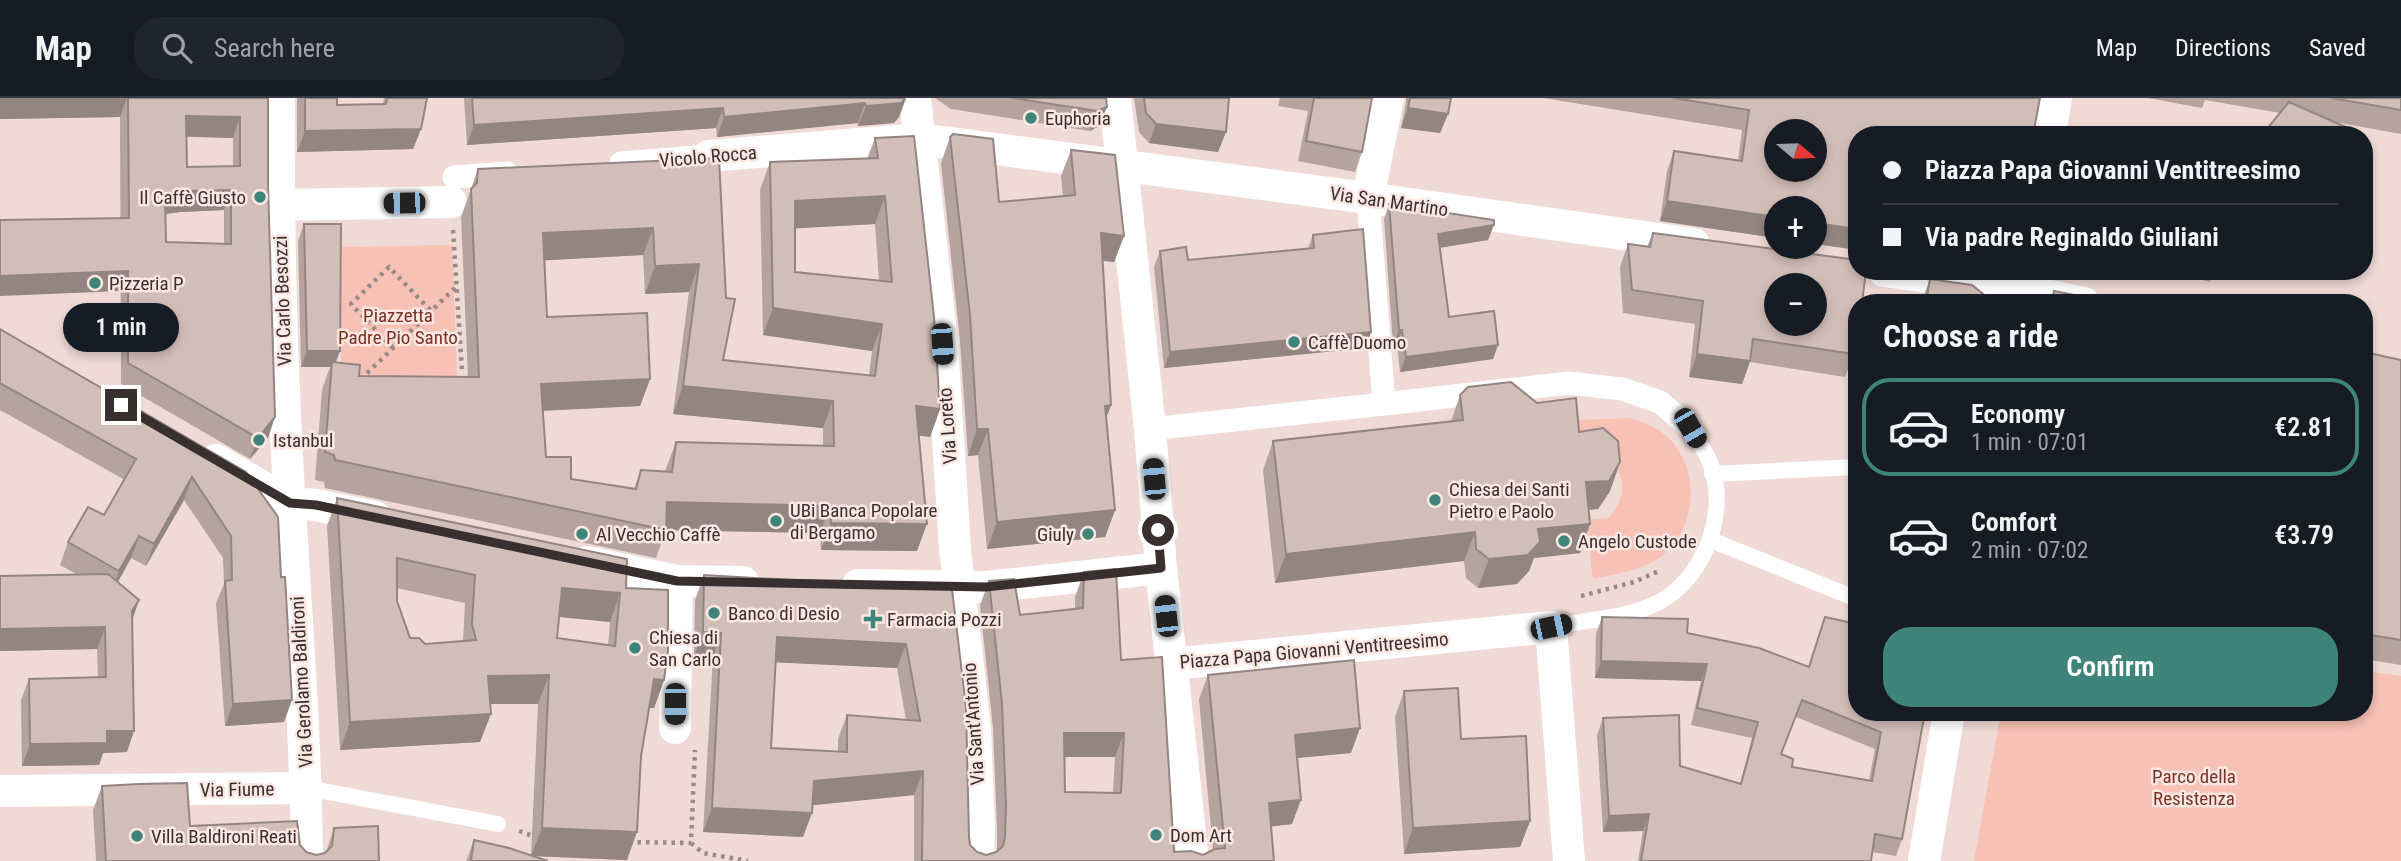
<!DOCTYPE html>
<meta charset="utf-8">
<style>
:root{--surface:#171b24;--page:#20242c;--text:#f1f3f6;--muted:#9ea1a6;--line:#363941;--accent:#3f847b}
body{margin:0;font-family:"Roboto Condensed",sans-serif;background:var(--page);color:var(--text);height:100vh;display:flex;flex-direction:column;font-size:26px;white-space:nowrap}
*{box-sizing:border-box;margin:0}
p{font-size:23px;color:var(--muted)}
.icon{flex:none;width:38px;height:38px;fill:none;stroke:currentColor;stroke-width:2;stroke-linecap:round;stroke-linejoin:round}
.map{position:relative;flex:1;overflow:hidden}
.drawer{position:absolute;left:1848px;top:196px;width:525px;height:427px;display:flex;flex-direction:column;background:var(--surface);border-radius:28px;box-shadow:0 4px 10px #0003}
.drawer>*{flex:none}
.banner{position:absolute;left:1848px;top:28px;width:525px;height:154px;border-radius:28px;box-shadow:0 4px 10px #0003;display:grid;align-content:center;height:154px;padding:0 35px;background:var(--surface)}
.needle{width:46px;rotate:109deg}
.fabs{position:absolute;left:1764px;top:21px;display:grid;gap:14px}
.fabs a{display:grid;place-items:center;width:63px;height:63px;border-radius:50%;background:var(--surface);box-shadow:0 4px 10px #0003;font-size:35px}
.end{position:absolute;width:32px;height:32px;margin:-16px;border:9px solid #38302e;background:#fff;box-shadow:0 0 0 4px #fff}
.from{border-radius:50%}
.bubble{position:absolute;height:49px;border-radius:24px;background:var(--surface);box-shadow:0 4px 10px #0003;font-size:23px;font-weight:600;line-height:49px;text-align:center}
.car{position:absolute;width:21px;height:42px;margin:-21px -10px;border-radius:9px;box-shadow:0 0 5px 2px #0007;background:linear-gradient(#222 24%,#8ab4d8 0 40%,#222 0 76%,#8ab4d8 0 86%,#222 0)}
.banner b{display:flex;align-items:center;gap:24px;height:66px;font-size:26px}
.banner b+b{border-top:2px solid var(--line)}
.banner i{width:18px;height:18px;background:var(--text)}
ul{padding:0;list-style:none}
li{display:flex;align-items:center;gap:21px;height:98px;margin:0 14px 10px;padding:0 21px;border:4px solid transparent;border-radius:28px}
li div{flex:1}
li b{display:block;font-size:26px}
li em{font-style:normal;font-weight:600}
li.selected{border-color:var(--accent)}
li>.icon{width:63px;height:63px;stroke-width:1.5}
h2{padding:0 35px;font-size:32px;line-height:84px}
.action{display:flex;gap:14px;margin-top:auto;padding:14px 35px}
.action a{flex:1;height:80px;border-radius:28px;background:var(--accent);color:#fff;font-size:28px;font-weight:600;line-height:80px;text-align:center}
header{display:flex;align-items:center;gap:42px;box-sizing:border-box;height:98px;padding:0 35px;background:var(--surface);border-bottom:2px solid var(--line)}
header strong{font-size:33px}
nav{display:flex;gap:38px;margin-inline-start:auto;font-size:24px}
.search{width:490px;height:63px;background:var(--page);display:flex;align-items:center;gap:18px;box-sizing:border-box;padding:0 24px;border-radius:28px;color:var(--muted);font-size:26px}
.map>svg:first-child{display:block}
</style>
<header>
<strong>Map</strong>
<div class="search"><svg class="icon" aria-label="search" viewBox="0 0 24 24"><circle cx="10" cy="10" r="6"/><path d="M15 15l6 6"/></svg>Search here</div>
<nav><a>Map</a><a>Directions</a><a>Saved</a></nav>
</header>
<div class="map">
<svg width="2401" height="763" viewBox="0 0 2401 763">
<rect width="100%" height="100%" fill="#efdad5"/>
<path fill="#f7c1b5" d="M452,147L458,301L341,284V149Z
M1631,320C1643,325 1655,328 1665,337C1700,367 1699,426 1664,456C1646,472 1615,476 1593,481L1586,422L1609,420C1624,400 1627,387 1614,364L1579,353L1575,322Z
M2364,573L2401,578V763H1974L2001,614H2364Z"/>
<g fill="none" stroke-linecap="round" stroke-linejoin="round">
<path stroke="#998a86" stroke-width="4.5" stroke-dasharray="3.5 5" stroke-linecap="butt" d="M453,132L462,273
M393,250L351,206L389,169L431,213
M361,281L456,189
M1581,498L1634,484L1659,473
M519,733L533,738
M629,744L691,745L695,652
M691,745L703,755L748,763"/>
<path stroke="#fff" stroke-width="16" d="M1712,376L1857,369
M1711,442L1857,501
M1551,529C1587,521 1628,521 1661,503C1706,478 1730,410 1709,362C1704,351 1696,340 1690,330
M307,690L498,726"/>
<path stroke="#fff" stroke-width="23" d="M621,65L709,58
M454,79L507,75
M1384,306L1569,285L1622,291L1660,304L1690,330
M1150,331L1384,306L1368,100"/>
<path stroke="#fff" stroke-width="32" d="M279,0C278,125 281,251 288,376C295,505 306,634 307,763
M915,0L942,245L955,451L975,632L979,730L978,763
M1115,0L1150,331L1161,470L1193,763
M2050,37L2056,0
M709,58L920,41L1368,100L1694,146
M1368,100L1388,0
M279,107L451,104
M1884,173L2022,192L2084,205
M216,362L290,405L316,407L375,419
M587,464L677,483L743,484
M858,487L986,489L1161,470
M1171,566L1551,529L1569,763
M675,630L677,483
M0,693L307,690
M1924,763L1949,614"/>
</g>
<path fill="#b5a39f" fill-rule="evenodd" d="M0,0H268V340L250,361L121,286L120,19L0,21ZM186,39L233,40V68L187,69ZM224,112V146L166,144L165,116L180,114Z
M297,0H337V7L383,6L384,0H427L421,31L413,51L297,54Z
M464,0H906L899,19L894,25L858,28V25L717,39L716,30L467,47Z
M935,0H1106L1099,28L1090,33L951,11Z
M1134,0H1229L1218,54L1149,45L1139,34Z
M1280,0H1372L1362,54L1355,74L1298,63L1308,13L1278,8Z
M1406,0H1451L1448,16L1440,35L1401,30L1406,4Z
M1543,0H2040L1857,37L1776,110V140L1660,123L1667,73L1674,53L1738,63L1742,32Z
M2148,0H2401V36L2335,24L2345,37H2264L2266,32L2280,15L2205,2L2202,10Z
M950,39L999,104L1063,98L1061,78L1071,52L1124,138L1114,164L1103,163L1111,307L1106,321L1115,412L1105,439L987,451L978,357L968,358L960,243L941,65Z
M875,40L940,311L930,339L919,337L917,453L821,452L820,435L666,432L656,460L325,390L324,384L315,382L322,292L330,269H301L298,143L304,126L336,265L359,278L468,279L461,119L478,71L719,60L723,262L869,277L872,253L763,237L760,92L770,64L867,61ZM875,126L879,183L795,174V130ZM643,157L645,196L689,194L673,316L823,330V348L676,344L665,373L641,372L634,391L571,381L546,359L543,313L640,308L650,281L547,219L545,162Z
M1389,106L1488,142L1440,149L1449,219L1498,247L1493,261L1400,274L1397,247H1393L1384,121Z
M1653,135L1854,256L1845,279L1750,264L1742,286L1689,279L1695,226L1623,215L1620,169L1628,146L1647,149Z
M1313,137L1371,234L1366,250L1164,270L1154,169L1160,153L1188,162L1308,150Z
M2167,173H2234L2232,177L2213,176L2210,184Z
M1930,181L1994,204L1923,205L1924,197Z
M0,231L246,374L284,624L225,628L216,505L224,486L223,460L184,402L146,468L131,460L118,484L133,520L127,654L103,655L99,667L22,668L21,602L29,581L98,579L97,551L0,553V478L78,477L60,467L68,444L104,417L125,382L0,312Z
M2364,254L2401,262V567L2364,561Z
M1460,297L1537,305L1579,334L1620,364L1610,393L1598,411L1589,412L1590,426L1580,455L1534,460L1529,473L1517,486L1478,490L1466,480L1464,463L1275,485L1263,372L1273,343L1451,323Z
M337,400L626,490L664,582L654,610H649L641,658L627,762L534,758L548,763H466L474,742L531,758L538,606H490L480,644L340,652L327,428ZM397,490L465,505L463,543L425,546L410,540L397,503ZM559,519L610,524L608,547L557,540Z
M1084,474L1121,562L1174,754L1203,757L1213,752L1199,601L1208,577L1351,655L1297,660L1292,726L1271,728L1274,763H914V697L813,707L803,739L703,734L713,559L694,558L695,502L704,477L952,491L969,739L970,747L977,754L986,757L997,754V731L993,630L980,507L989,483L1020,517L1075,511V499ZM775,564L897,570L906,622L847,617L838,641V654L771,650ZM1065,659H1115L1113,695L1065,694Z
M1602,519L1687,535L1809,568L1825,519L1925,614L1902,741L1896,758L1872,754L1871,763H1638L1643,733L1603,734L1597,637L1603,620L1680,668L1740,686L1752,640L1691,627L1701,583L1595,580L1596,536ZM1796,619L1875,651L1869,682L1792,669L1781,656Z
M1404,593L1461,641L1530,723L1520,749L1404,756L1395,619Z
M102,688L190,728L300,747L306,754L316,757L326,754L334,730L379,763H96L93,712Z"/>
<path fill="#938582" d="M0,0H127L120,19L0,21Z
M906,0L899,19L894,25L858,28L866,8Z
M865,5L858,25L717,39L724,19Z
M1107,9L1099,28L1090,33L1097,13Z
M723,10L716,30L467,47L474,27Z
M1408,10L1448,16L1440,35L1401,30Z
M186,18L240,19L233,40L178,38Z
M1156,26L1226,34L1218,54L1149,45Z
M421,31L413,51L297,54L305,33Z
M231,92L224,112L180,114L158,117L165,97L187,93Z
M885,98L875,126L785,131L795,103Z
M1667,103L1776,119V140L1660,123Z
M1815,125L1857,131V152L1815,146Z
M1494,127L1488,142L1433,151L1438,136Z
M653,130L643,157L533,163L543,135Z
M1101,135L1124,138L1114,164L1091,161Z
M699,166L689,194L645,196L655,168Z
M128,173L121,193L0,198V178Z
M2214,173H2234L2232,177L2213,176Z
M773,210L882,226L872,253L763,237Z
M1399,232H1402L1397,247H1393Z
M1371,234L1366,250L1164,270L1170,254Z
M1498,247L1493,261L1400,274L1406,259Z
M307,253H340L334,269L332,264L330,269H301Z
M1697,256L1750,263L1742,286L1689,279Z
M650,281L640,308L531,313L541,286Z
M683,288L833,303L823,330L673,316Z
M1111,307L1101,334L1105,308Z
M916,308L940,311L930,339L906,336Z
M275,319L268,340L250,361L258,340Z
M977,331H988L978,357L968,358Z
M1620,364L1610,393L1598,411L1576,413L1586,384Z
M192,379L184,402L146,468L154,446Z
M667,404L830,408L820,435L663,432Z
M1115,412L1105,439L987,451L997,424Z
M831,425L927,426L917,453L821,452Z
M1590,426L1580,455L1534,460L1529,473L1517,486L1478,490L1489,461L1538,431Z
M1475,434L1464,463L1275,485L1286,456Z
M139,438L131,460L111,496L119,473Z
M562,490L620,495L610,524L551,518Z
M139,502L132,523V513Z
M105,529L97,551L0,553V531Z
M703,534L721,535L713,559L694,558Z
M777,539L906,546L897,570L768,564Z
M1601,563L1707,566L1701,583L1595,580Z
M549,577L538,606H478L488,578Z
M654,581L664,582L654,610H644Z
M292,602L284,624L225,628L233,606Z
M491,616L480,644L340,652L350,624Z
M1360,630L1351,655L1286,661L1295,637Z
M107,633H134L127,654L103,655L99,667L22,668L30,646Z
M1064,635H1124L1115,659H1056Z
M923,673L914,697L805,708L814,683Z
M1301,702L1292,726L1260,730L1269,705Z
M712,710L812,715L803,739L703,734Z
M1649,716L1643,733L1603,734L1609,718Z
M1530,723L1520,749L1404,756L1413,730Z
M542,730L637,734L627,762L531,758Z"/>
<path fill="#d2beb9" stroke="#938582" stroke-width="2" fill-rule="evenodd" d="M128,0H268V86L275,319L258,340L128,265V173L0,178V122L129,120ZM186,18L240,19V68L187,69ZM231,92V146L166,144L165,97L187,93Z
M305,0H337V7L386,6L387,0H427L421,31L305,33Z
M472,0H905L901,5L866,8L865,5L724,19L723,10L474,27Z
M1012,0H1106L1107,9L1097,13Z
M1144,0H1229L1226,34L1156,26L1146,15Z
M1314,0H1372L1362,54L1306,43Z
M1410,0H1451L1448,16L1408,10Z
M1673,0H2040L2033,37H1857V131L1815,125V110H1776V119L1667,103L1674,53L1742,63L1749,12ZM1776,33H1815V72H1776Z
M2331,0H2401V12Z
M2289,4L2348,30L2345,37H2271L2266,32Z
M953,36L993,41L999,104L1075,97L1071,52L1115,57L1124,138L1101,135L1111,307L1105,308L1115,412L997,424L988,331H977L970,217L950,39Z
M914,38L934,219L940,311L916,308L927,426L831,425L830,408L667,404L666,432L335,362L334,357L325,354L332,264L360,267L359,278L479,279L471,91L477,85L478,71L719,60L726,200L735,201L723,262L875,278L882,226L773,210L770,64L878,60L875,40ZM885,98L892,184L795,174V103ZM653,130L655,168L699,166L683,288L833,303L834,348L676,344L672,374L641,372L636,391L571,381V359H546L541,286L650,281L647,215L547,219L543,135Z
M1389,106L1494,122V127L1438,136L1449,219L1494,213L1498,247L1406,259L1402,232H1399Z
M304,126H341L340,253H307Z
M1363,131L1371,234L1170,254L1160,153L1186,149L1188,162L1314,150L1313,137Z
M1653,135L1857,162V173H1866L1862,205H1857V236L1854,256L1753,241L1750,263L1697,256L1703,203L1632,192L1628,146L1650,149ZM1776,187H1815V226H1776Z
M1930,181L1972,187L1994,205H1926Z
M2054,193L2089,200L2099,199L2127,205H2052Z
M0,231L246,374L278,419L281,479H285L292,602L233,606L225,483L232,482L231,438L192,379L154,446L139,438L119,473L68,444L88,409L104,417L136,361L0,285Z
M2364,254L2401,262V542L2364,536Z
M1511,284L1537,305L1576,300L1579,334L1603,330L1618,343L1620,364L1609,383L1586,384L1590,426L1538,431L1540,444L1528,457L1489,461L1476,451L1475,434L1286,456L1273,343L1463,322L1460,297L1468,289Z
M337,400L627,461L626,490L668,492V553L664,582L654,581L641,658L637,734L542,730L549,577L488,578L491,616L350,624ZM397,460L475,477L472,526L476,542L425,546L419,540H410L397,503ZM562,490L620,495L615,548L557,540Z
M1116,471L1121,562L1162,559L1174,754L1191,753L1203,757L1215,751L1225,750L1208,577L1354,562L1360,630L1295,637L1301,702L1269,705L1274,763H922L923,673L814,683L812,715L712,710L721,535L703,534L704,477L952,491L966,609L969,739L970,747L977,754L986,757L996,754L1003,748L1005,739L1006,706L1002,606L989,483L1014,481L1020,517L1083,510L1084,474ZM777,539L906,546L920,623L847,617V654L771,650ZM1064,635H1124L1121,695L1065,694Z
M108,476L139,502L132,513L134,633H107V645L30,646L29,581L106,579L105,529L0,531V478Z
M1602,519L1688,521L1687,535L1759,550L1809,569L1825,519L1857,526V614H1925L1902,741L1875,736L1871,763H1641L1649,716L1609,718L1603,620L1679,617L1680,668L1741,686L1758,624L1697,610L1707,566L1601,563ZM1802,602L1881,634L1872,683L1792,669L1793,661L1781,656Z
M1458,590L1461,641L1526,638L1530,723L1413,730L1404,593Z
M187,685L190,728L297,723L300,747L306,754L316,757L325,755L332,748L334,730L378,728L379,763H106L102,688L139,686Z
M474,742L509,750L548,763H471Z"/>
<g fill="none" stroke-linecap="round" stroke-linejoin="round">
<path stroke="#38302e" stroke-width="9" d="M121,307L290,405L316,407L677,483L986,489L1161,470L1158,432"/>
</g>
<g fill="#3f847b" stroke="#fce7e2" stroke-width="2.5">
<circle cx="1031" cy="20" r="7"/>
<circle cx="260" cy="99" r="7"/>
<circle cx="95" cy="185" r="7"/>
<circle cx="1294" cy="244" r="7"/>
<circle cx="259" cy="342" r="7"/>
<circle cx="1435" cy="402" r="7"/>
<circle cx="776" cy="423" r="7"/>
<circle cx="582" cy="436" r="7"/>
<circle cx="1088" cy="436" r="7"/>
<circle cx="1564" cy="443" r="7"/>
<circle cx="714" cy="515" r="7"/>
<path d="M869.5 510.5h7v7h7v7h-7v7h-7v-7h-7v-7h7z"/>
<circle cx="635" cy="550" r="7"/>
<circle cx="1156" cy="737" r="7"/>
<circle cx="137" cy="738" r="7"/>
</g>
<g text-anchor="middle" stroke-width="5" stroke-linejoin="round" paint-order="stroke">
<g font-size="19" fill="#38302e" stroke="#fce7e2" text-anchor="start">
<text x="1045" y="27">Euphoria</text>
<text x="246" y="106" text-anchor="end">Il Caffè Giusto</text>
<text x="109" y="192">Pizzeria P</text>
<text x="1308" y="251">Caffè Duomo</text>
<text x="273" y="349">Istanbul</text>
<text x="1449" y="398">Chiesa dei Santi<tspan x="1449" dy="22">Pietro e Paolo</tspan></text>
<text x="790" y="419">UBi Banca Popolare<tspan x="790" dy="22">di Bergamo</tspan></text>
<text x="596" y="443">Al Vecchio Caffè</text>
<text x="1074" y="443" text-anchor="end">Giuly</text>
<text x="1578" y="450">Angelo Custode</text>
<text x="728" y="522">Banco di Desio</text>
<text x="887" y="528">Farmacia Pozzi</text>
<text x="649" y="546">Chiesa di<tspan x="649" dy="22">San Carlo</tspan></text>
<text x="1170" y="744">Dom Art</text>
<text x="151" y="745">Villa Baldironi Reati</text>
</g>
<g font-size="19" fill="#38302e" stroke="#fce7e2">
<text transform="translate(708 58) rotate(-5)" y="7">Vicolo Rocca</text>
<text transform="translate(1389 103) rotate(8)" y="7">Via San Martino</text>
<text transform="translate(282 203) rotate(-92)" y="7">Via Carlo Besozzi</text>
<text transform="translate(947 328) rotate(-94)" y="7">Via Loreto</text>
<text transform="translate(1314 552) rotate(-5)" y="7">Piazza Papa Giovanni Ventitreesimo</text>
<text transform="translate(301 584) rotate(-93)" y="7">Via Gerolamo Baldironi</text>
<text transform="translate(973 626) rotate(-94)" y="7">Via Sant'Antonio</text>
<text transform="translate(237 691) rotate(-1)" y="7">Via Fiume</text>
</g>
<g font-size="19" fill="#7b3020" stroke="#fce7e2">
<text x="398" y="224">Piazzetta<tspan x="398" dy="22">Padre Pio Santo</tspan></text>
<text x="2194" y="685">Parco della<tspan x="2194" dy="22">Resistenza</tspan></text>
</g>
</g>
</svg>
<div class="fabs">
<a><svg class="needle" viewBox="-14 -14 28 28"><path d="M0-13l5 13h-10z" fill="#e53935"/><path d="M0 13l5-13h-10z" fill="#9ea1a6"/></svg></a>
<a>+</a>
<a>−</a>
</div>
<i class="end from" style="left:1158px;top:432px"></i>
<i class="end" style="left:121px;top:307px"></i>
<div class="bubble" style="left:63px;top:205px;width:116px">1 min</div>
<i class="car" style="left:404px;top:105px;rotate:269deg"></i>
<i class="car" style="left:942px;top:246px;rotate:176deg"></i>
<i class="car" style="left:1690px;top:330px;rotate:150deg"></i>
<i class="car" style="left:1154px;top:381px;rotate:355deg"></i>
<i class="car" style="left:1166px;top:518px;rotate:354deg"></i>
<i class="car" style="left:1551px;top:529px;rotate:78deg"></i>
<i class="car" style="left:675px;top:606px;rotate:180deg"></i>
<div class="banner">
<b><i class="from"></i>Piazza Papa Giovanni Ventitreesimo</b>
<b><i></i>Via padre Reginaldo Giuliani</b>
</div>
<section class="drawer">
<h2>Choose a ride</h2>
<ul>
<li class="selected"><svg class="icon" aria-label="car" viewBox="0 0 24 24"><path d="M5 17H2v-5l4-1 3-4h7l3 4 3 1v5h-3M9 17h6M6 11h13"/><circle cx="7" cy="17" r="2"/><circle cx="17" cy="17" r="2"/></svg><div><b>Economy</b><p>1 min · 07:01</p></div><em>€2.81</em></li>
<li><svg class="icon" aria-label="car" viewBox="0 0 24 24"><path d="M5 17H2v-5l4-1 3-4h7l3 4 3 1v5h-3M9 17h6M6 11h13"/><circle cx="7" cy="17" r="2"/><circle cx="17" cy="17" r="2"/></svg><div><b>Comfort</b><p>2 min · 07:02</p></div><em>€3.79</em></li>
</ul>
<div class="action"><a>Confirm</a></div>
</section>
</div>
